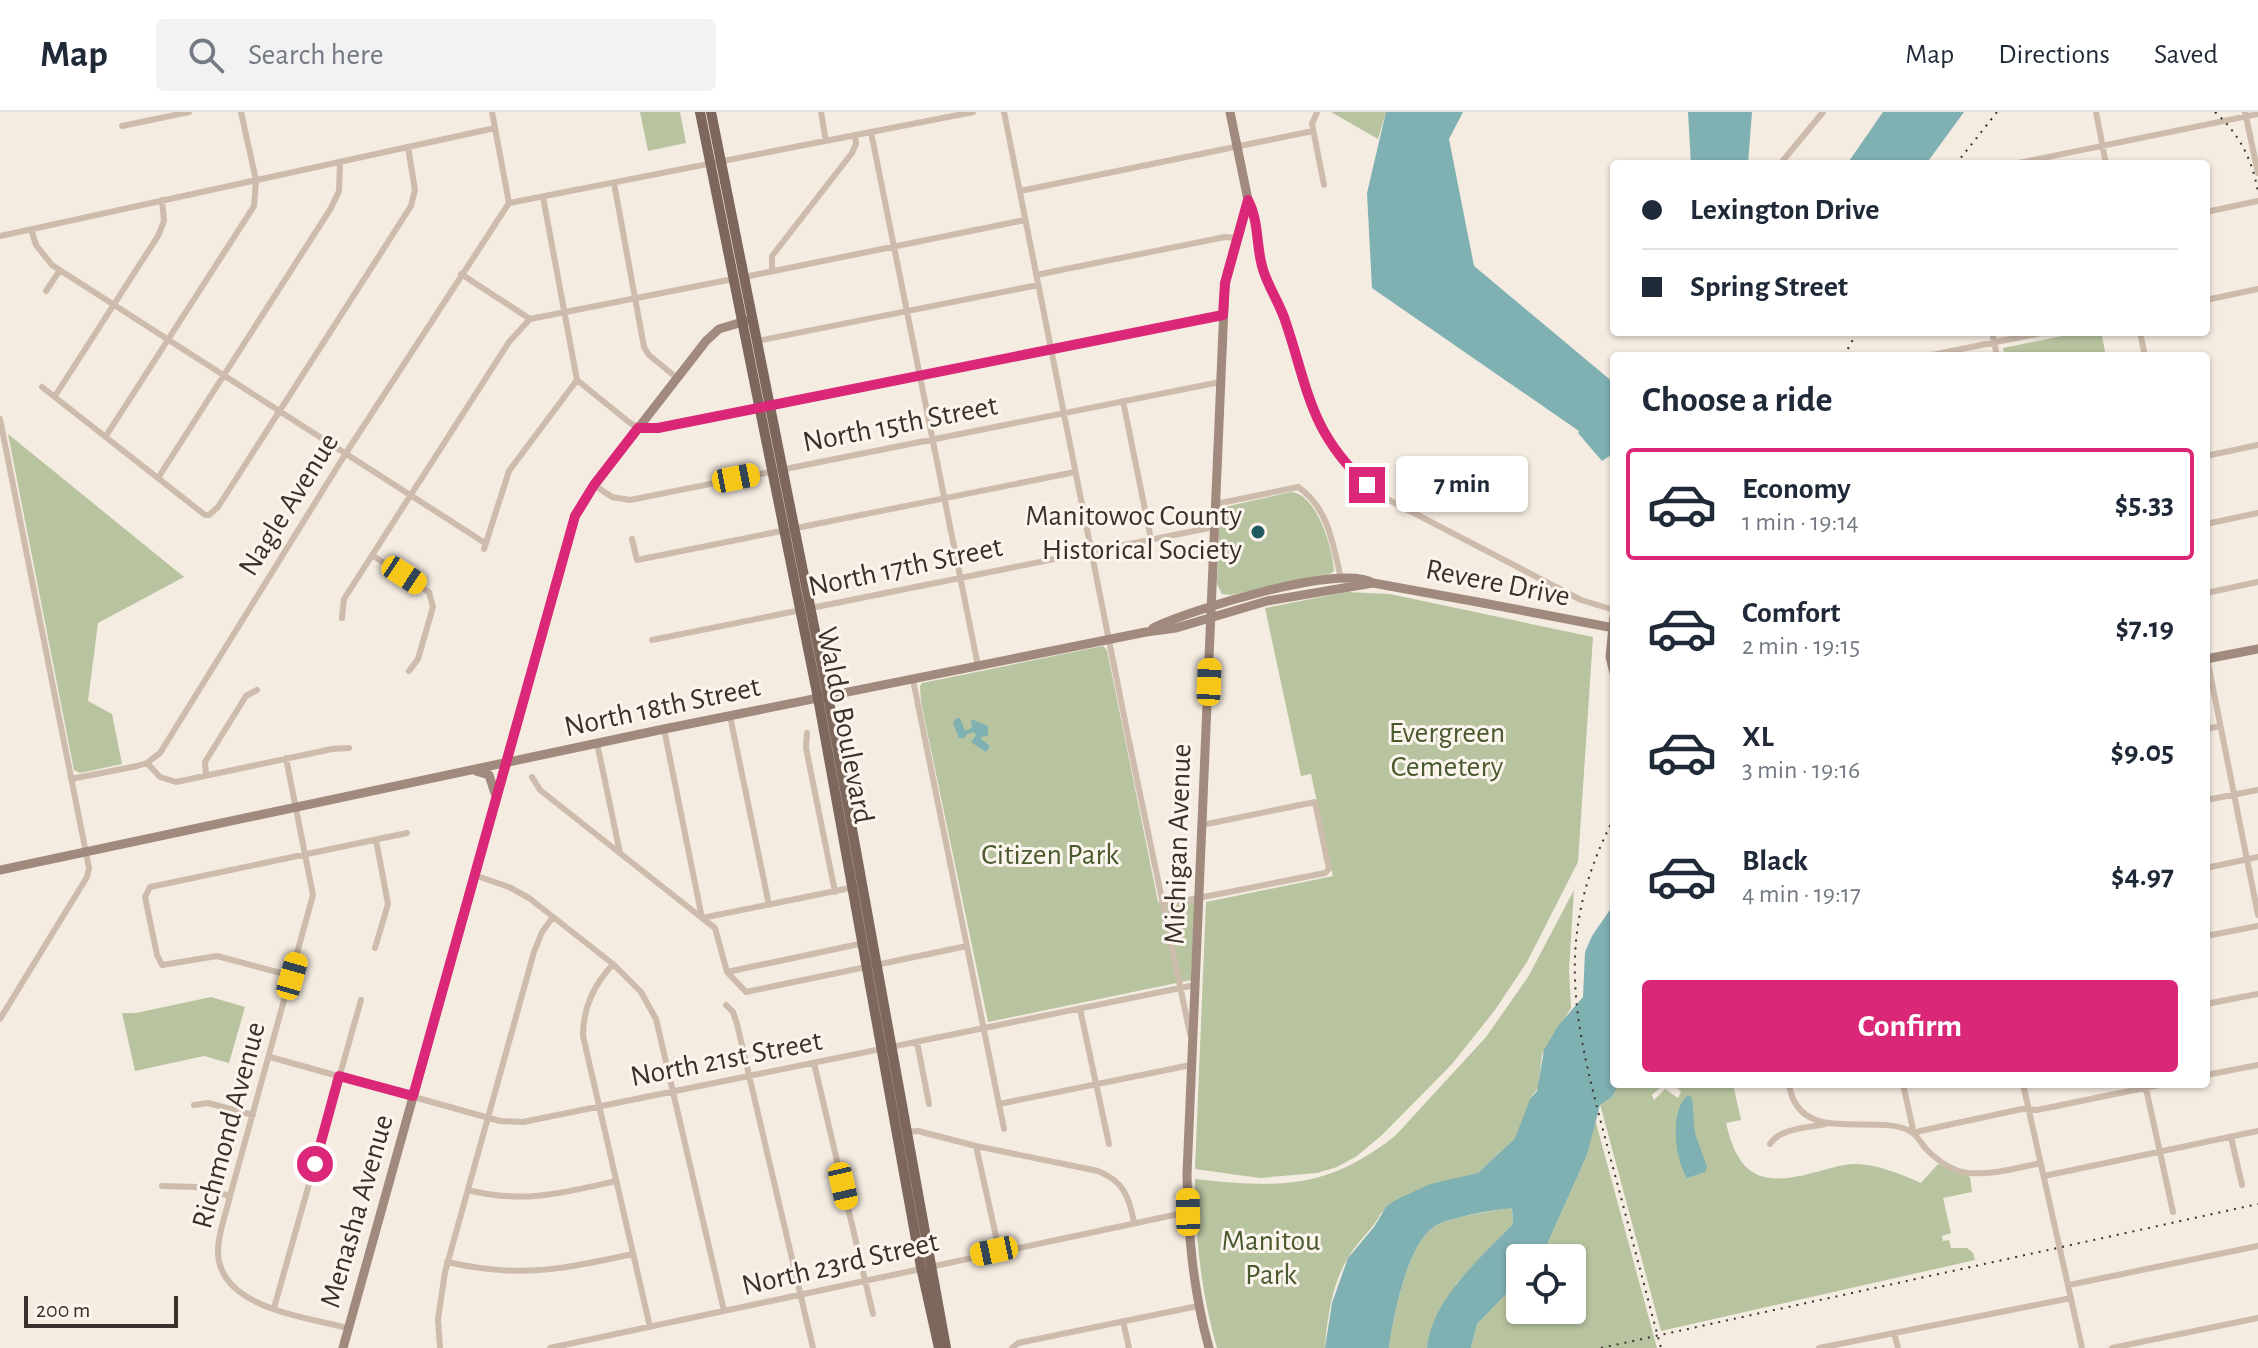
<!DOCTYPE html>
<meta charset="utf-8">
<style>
:root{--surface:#fff;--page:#f2f2f3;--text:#1f2937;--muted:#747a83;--line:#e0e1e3;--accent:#db2777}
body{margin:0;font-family:"Alegreya Sans",sans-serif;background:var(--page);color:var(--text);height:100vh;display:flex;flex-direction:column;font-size:30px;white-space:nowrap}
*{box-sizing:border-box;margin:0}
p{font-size:26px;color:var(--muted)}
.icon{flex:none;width:44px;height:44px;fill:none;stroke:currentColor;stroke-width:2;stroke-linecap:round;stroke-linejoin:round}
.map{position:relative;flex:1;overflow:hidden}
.side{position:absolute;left:1610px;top:240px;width:600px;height:736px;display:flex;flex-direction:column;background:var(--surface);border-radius:8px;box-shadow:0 2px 6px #0004}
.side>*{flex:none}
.guide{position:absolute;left:1610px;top:48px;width:600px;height:176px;border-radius:8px;box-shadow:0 2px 6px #0004;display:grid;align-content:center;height:176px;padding:0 32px;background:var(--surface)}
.buttons{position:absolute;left:1506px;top:1132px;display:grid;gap:16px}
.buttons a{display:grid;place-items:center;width:80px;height:80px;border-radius:8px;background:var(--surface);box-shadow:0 2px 6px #0004;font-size:40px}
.scale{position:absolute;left:24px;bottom:20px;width:154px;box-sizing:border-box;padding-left:8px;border:4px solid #3b302b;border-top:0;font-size:22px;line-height:28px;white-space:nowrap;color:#3b302b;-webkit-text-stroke:6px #fbf5ee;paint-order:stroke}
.end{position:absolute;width:36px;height:36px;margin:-18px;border:10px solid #db2777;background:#fff;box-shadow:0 0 0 4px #fff}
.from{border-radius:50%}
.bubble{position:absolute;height:56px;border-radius:8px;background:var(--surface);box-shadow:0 2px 6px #0004;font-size:26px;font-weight:700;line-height:56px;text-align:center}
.car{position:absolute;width:24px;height:48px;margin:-24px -12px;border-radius:10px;box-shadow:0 0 6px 2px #0007;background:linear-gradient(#f5c518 24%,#345 0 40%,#f5c518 0 76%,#345 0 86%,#f5c518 0)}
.guide b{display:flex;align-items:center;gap:28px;height:76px;font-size:30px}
.guide b+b{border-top:2px solid var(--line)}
.guide i{width:20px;height:20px;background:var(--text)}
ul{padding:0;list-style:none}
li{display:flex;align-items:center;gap:24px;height:112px;margin:0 16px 12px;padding:0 16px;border:4px solid transparent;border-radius:8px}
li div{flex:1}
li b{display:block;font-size:30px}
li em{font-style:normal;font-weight:700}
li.on{border-color:var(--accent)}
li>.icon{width:72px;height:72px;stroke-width:1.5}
h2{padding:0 32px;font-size:36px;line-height:96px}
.cta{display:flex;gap:16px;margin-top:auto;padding:16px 32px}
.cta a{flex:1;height:92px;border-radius:8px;background:var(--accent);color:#fff;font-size:32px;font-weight:700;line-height:92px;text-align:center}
header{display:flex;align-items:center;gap:48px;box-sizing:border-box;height:112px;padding:0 40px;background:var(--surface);border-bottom:2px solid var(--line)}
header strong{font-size:38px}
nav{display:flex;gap:44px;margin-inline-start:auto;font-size:28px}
.search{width:560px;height:72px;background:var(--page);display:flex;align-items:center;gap:20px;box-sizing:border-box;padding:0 28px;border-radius:8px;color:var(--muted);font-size:30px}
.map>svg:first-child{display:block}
</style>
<header>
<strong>Map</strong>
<div class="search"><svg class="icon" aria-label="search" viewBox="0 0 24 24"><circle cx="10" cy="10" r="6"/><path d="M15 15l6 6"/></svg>Search here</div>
<nav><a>Map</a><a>Directions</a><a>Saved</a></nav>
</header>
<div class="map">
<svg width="2258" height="1236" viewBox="0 0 2258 1236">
<rect width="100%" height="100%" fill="#f4ebe1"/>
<path fill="#b8c4a0" d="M640,0H680L686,31L648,39Z
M1331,0H1386L1378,27Z
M2082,220H2101L2106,244H2005L2003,236Z
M8,322L184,465L98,511L88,589L112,602L122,652L80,661L74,658Z
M1291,380C1317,382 1333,437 1334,459L1330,462L1231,483L1222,482L1217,472L1220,396Z
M1347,480L1390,482L1593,525L1578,750L1527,850L1495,898L1452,952L1382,1023L1357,1044L1337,1055L1317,1061L1260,1066L1195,1057L1206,790L1333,764L1311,662L1301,664L1265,496Z
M1103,534L1107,538L1158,790L1195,784L1191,868L988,910L921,590L920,574L922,571Z
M1574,778L1569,858L1571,896L1542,943L1538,976L1532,984L1518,1023L1478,1061L1381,1101C1373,1118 1357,1129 1348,1146C1332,1171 1327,1207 1325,1236H1217C1201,1181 1195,1124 1195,1067C1278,1076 1326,1078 1395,1024L1486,925L1528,865Z
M211,885L245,895L229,951L204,944L135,959L122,901H136Z
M1619,972H1664L1652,983L1654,988L1665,977L1678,986L1681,980L1673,972H1733L1741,1008L1726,1011C1738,1064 1761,1075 1812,1061C1827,1058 1840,1052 1855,1052C1878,1052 1900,1062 1921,1071L1938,1052L1970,1065L1972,1080L1943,1086L1951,1121L1942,1124L1943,1129L1949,1128L1951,1136H1967L1973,1141L1975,1148L1661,1219L1600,992L1612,985Z
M1595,1007L1657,1236H1471L1477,1212L1520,1168V1198H1572V1146H1541L1587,1043Z
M1512,1095L1513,1112L1457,1171L1428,1229L1427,1236H1389C1393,1206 1408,1125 1439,1112C1461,1103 1489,1100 1512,1095Z"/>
<path fill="#7fb0b2" d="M1386,0H1463L1449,27L1474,154L1614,271V341L1602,349L1578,321L1579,319L1372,176L1367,81Z
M1688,0H1752L1748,52H1691Z
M1883,0H1964L1926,52H1847Z
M960,606L965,619L972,616L971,607L988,614V623L980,626L990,634L986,640L971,630L976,623L974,620L967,622L964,626H959L953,611L955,607Z
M1614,792V972H1619L1612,985L1600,993L1587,1043L1541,1146H1520V1168L1477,1212L1471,1236H1427C1433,1185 1480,1147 1513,1112L1512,1096C1492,1098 1458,1104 1439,1112C1408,1125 1393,1206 1389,1236H1325L1332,1191L1348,1146L1374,1115L1386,1095L1394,1089L1430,1072L1478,1061L1515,1026L1530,987L1537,979L1544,938L1558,914L1583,885L1585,840L1592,824Z
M1688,983L1692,986L1695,1021L1707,1055L1705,1060L1687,1066C1675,1048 1669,998 1688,983Z"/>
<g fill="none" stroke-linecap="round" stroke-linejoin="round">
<path stroke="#cdbbac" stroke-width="6" d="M492,0L509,91
M821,0L826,29
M1004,0L1128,624L1190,922
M1317,0L1312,12L1324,73
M2096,0L2106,52
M2245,0L2258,61
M122,14L189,0
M871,20L978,554
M1780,52L1823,0
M2014,52L2258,2
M614,71L644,235L649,243L677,266
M1020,79L1313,19
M543,85L577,268L630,311L643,317L1223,203
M1248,88L1254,101L1263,158L1285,208L1310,294L1333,337L1349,357L1385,386L1581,488L1614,498
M509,91L973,0
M2206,100L2258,89
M31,117L36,133L52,153L485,431
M0,124L495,16
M772,159V144L852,41L856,32L855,23
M461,162L530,207L733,167
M1036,163L1225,125L1237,126
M744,165L1025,108
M46,179L60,158
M2206,188L2258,177
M1992,220L1997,244
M2140,220L2145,244
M757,229L1038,173
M1927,244L2046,220
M42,275L205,403H209L218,395L411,94L415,78L408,35
M55,284L158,124L164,109L162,88
M1123,289L1151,427
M0,307L89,756L87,765L0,907
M106,324L254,94L256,68L241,0
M2206,344L2258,333
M158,366L331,96L339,79L340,50
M594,373L612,385L630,388L1220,270
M1216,392L1298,375C1329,396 1333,433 1341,467
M2206,412L2258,401
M632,427L637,448L1075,360
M484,437L509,359L577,268
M372,443L429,480L433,495L418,547L409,559
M2206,481L2258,470
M342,506L344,487L509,230L530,207
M652,528L1214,415
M2207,546L2258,803
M913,568L1004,1017
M730,604L769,793
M664,617L702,806L715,816L727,860L746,880L967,834
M2206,617L2220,614
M807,621L806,636L835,780
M597,631L620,741
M286,646L313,783L230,1084C226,1102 218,1121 218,1139C218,1196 306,1205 348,1216
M147,651L160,665L176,670L332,637L349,636
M206,663L205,650L246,584L257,578
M532,665L540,678L702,806L855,775
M71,667L137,654L147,651L160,641L346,341L509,91
M2206,688L2258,678
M2206,756L2258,745
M474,763L509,775L529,786L613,852L641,880L656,907L724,1199
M1163,793L1325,761L1329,757L1315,690L1202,713
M2206,824L2258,814
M375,836L388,792L376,728
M613,852C594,873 583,895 583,924L650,1215
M727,860L864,831
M292,864L217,844L162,853L157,843L145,785L150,775L407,721
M2206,892L2258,882
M726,893L733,900L737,912L813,1236
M1080,897L1109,1032
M917,930L929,992
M270,945L500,1009L523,1010L1195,873
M814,951L873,1202
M2206,963L2258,953
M1789,972C1798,1035 1873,1000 1910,1019C1917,1023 1921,1031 1926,1037C1937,1048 1952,1059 1968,1061C1993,1063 2017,1056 2041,1051
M1903,972L1914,1022L1920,1019L2022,997L2037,998L2164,972
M2023,972L2082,1236
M2145,972L2173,1100
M999,992L1191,953
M194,993L208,991L253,1003
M905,1020L918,1019L976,1034L1098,1059C1123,1069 1129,1084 1134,1110
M2231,1025L2242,1073
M1770,1032C1780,1016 1808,1016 1825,1012
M976,1034L999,1138
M2044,1064L2258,1019
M162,1074L197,1075L230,1084
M468,1078C522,1092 563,1081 616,1069
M447,1150C522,1167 560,1157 633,1142
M2069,1173L2258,1134
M274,1196L361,888
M1123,1209L1129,1236
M1894,1221L1898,1236
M440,1236L438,1207L445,1160L534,840L542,820L553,805
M550,1236L1188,1100
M1012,1236L1018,1231L1198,1194
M1819,1236L2071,1186
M2112,1236L2258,1206"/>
<path stroke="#a18a7d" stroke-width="9" d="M1614,505L1610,545L1614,561
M1153,516C1190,498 1340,451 1373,471L1483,491
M2206,547L2258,537
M476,659L489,663L495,681
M0,758L664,617L1146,520L1176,516L1267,489L1373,471
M343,1236L575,404L594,373L706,229L719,217L749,208
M1209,1236C1193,1178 1188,1122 1187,1062L1225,171L1248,88L1230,0"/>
<path stroke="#7d675c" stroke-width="10" d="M700,0L818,586L921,1155L939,1236
M711,0L828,584L946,1236"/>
<path stroke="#3b302b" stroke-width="2" stroke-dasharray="2 6" stroke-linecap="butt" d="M2215,0C2240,23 2252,47 2258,80
M1956,52L1997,0
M1844,244L1857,220
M1614,706C1549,831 1577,920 1611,1048C1628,1111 1644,1173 1661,1236
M1601,1236L2258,1092"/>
<path stroke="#a18a7d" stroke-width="9" d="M1483,491L1614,516"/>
</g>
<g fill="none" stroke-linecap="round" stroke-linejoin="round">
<path stroke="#db2777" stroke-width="10" d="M315,1052L339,964L413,984L575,404L594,373L638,316H658L1223,203L1225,171L1248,88C1259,109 1256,132 1262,154C1267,174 1280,191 1286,211C1309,280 1310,320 1367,373"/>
</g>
<circle fill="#1f5a5e" stroke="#fbf5ee" stroke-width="3" cx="1258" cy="420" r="8"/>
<g text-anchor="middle" stroke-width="6" stroke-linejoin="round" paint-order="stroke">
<g font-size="30" fill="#3b302b" stroke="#fbf5ee">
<text transform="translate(900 311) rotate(-11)" y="10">North 15th Street</text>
<text transform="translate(288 392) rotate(-58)" y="10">Nagle Avenue</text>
<text transform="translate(905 454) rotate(-12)" y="10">North 17th Street</text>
<text transform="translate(1498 470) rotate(11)" y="10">Revere Drive</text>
<text transform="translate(662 594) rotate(-12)" y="10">North 18th Street</text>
<text transform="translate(846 613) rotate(79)" y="10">Waldo Boulevard</text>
<text transform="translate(1177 732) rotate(-88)" y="10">Michigan Avenue</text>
<text transform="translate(726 946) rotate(-11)" y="10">North 21st Street</text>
<text transform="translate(228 1013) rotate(-75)" y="10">Richmond Avenue</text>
<text transform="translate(356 1099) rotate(-74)" y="10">Menasha Avenue</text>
<text transform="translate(840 1151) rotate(-13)" y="10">North 23rd Street</text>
</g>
<g font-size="30" fill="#3b302b" stroke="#fbf5ee" text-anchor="end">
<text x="1242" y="413">Manitowoc County<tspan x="1242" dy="34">Historical Society</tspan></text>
</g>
<g font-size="30" fill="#4a5a2e" stroke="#fbf5ee">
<text x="1447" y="630">Evergreen<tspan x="1447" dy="34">Cemetery</tspan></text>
<text x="1050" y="752">Citizen Park</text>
<text x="1271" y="1138">Manitou<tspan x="1271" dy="34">Park</tspan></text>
</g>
</g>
</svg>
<div class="buttons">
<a><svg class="icon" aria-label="locate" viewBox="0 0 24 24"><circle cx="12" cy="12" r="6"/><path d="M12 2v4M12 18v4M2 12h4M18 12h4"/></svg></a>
</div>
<div class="scale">200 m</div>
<i class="end from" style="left:315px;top:1052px"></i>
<i class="end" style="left:1367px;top:373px"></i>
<div class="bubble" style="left:1396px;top:344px;width:132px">7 min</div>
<i class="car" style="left:736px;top:366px;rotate:79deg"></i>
<i class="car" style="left:404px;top:463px;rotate:123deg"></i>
<i class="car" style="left:1209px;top:570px;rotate:2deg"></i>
<i class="car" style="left:292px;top:864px;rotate:16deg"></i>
<i class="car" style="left:843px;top:1074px;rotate:167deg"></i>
<i class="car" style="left:1188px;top:1100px;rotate:359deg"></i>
<i class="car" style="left:994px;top:1139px;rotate:258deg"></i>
<div class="guide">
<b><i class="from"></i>Lexington Drive</b>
<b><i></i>Spring Street</b>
</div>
<section class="side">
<h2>Choose a ride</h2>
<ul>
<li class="on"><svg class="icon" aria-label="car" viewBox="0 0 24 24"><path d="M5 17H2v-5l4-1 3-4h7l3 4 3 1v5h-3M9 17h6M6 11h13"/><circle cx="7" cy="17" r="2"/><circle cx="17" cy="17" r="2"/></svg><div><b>Economy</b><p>1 min · 19:14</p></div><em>$5.33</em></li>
<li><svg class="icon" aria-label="car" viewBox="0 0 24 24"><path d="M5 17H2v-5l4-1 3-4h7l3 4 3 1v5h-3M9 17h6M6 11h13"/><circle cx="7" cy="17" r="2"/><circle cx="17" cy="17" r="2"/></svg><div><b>Comfort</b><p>2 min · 19:15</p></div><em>$7.19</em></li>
<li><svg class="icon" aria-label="car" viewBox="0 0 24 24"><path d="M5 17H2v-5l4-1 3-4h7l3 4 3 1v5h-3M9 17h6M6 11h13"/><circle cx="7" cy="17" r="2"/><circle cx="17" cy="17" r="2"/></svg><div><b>XL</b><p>3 min · 19:16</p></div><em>$9.05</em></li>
<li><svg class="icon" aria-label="car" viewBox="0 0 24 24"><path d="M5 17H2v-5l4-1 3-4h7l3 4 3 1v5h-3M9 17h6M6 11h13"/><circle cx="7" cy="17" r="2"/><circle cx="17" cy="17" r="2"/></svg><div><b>Black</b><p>4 min · 19:17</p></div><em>$4.97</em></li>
</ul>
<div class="cta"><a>Confirm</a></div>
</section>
</div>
